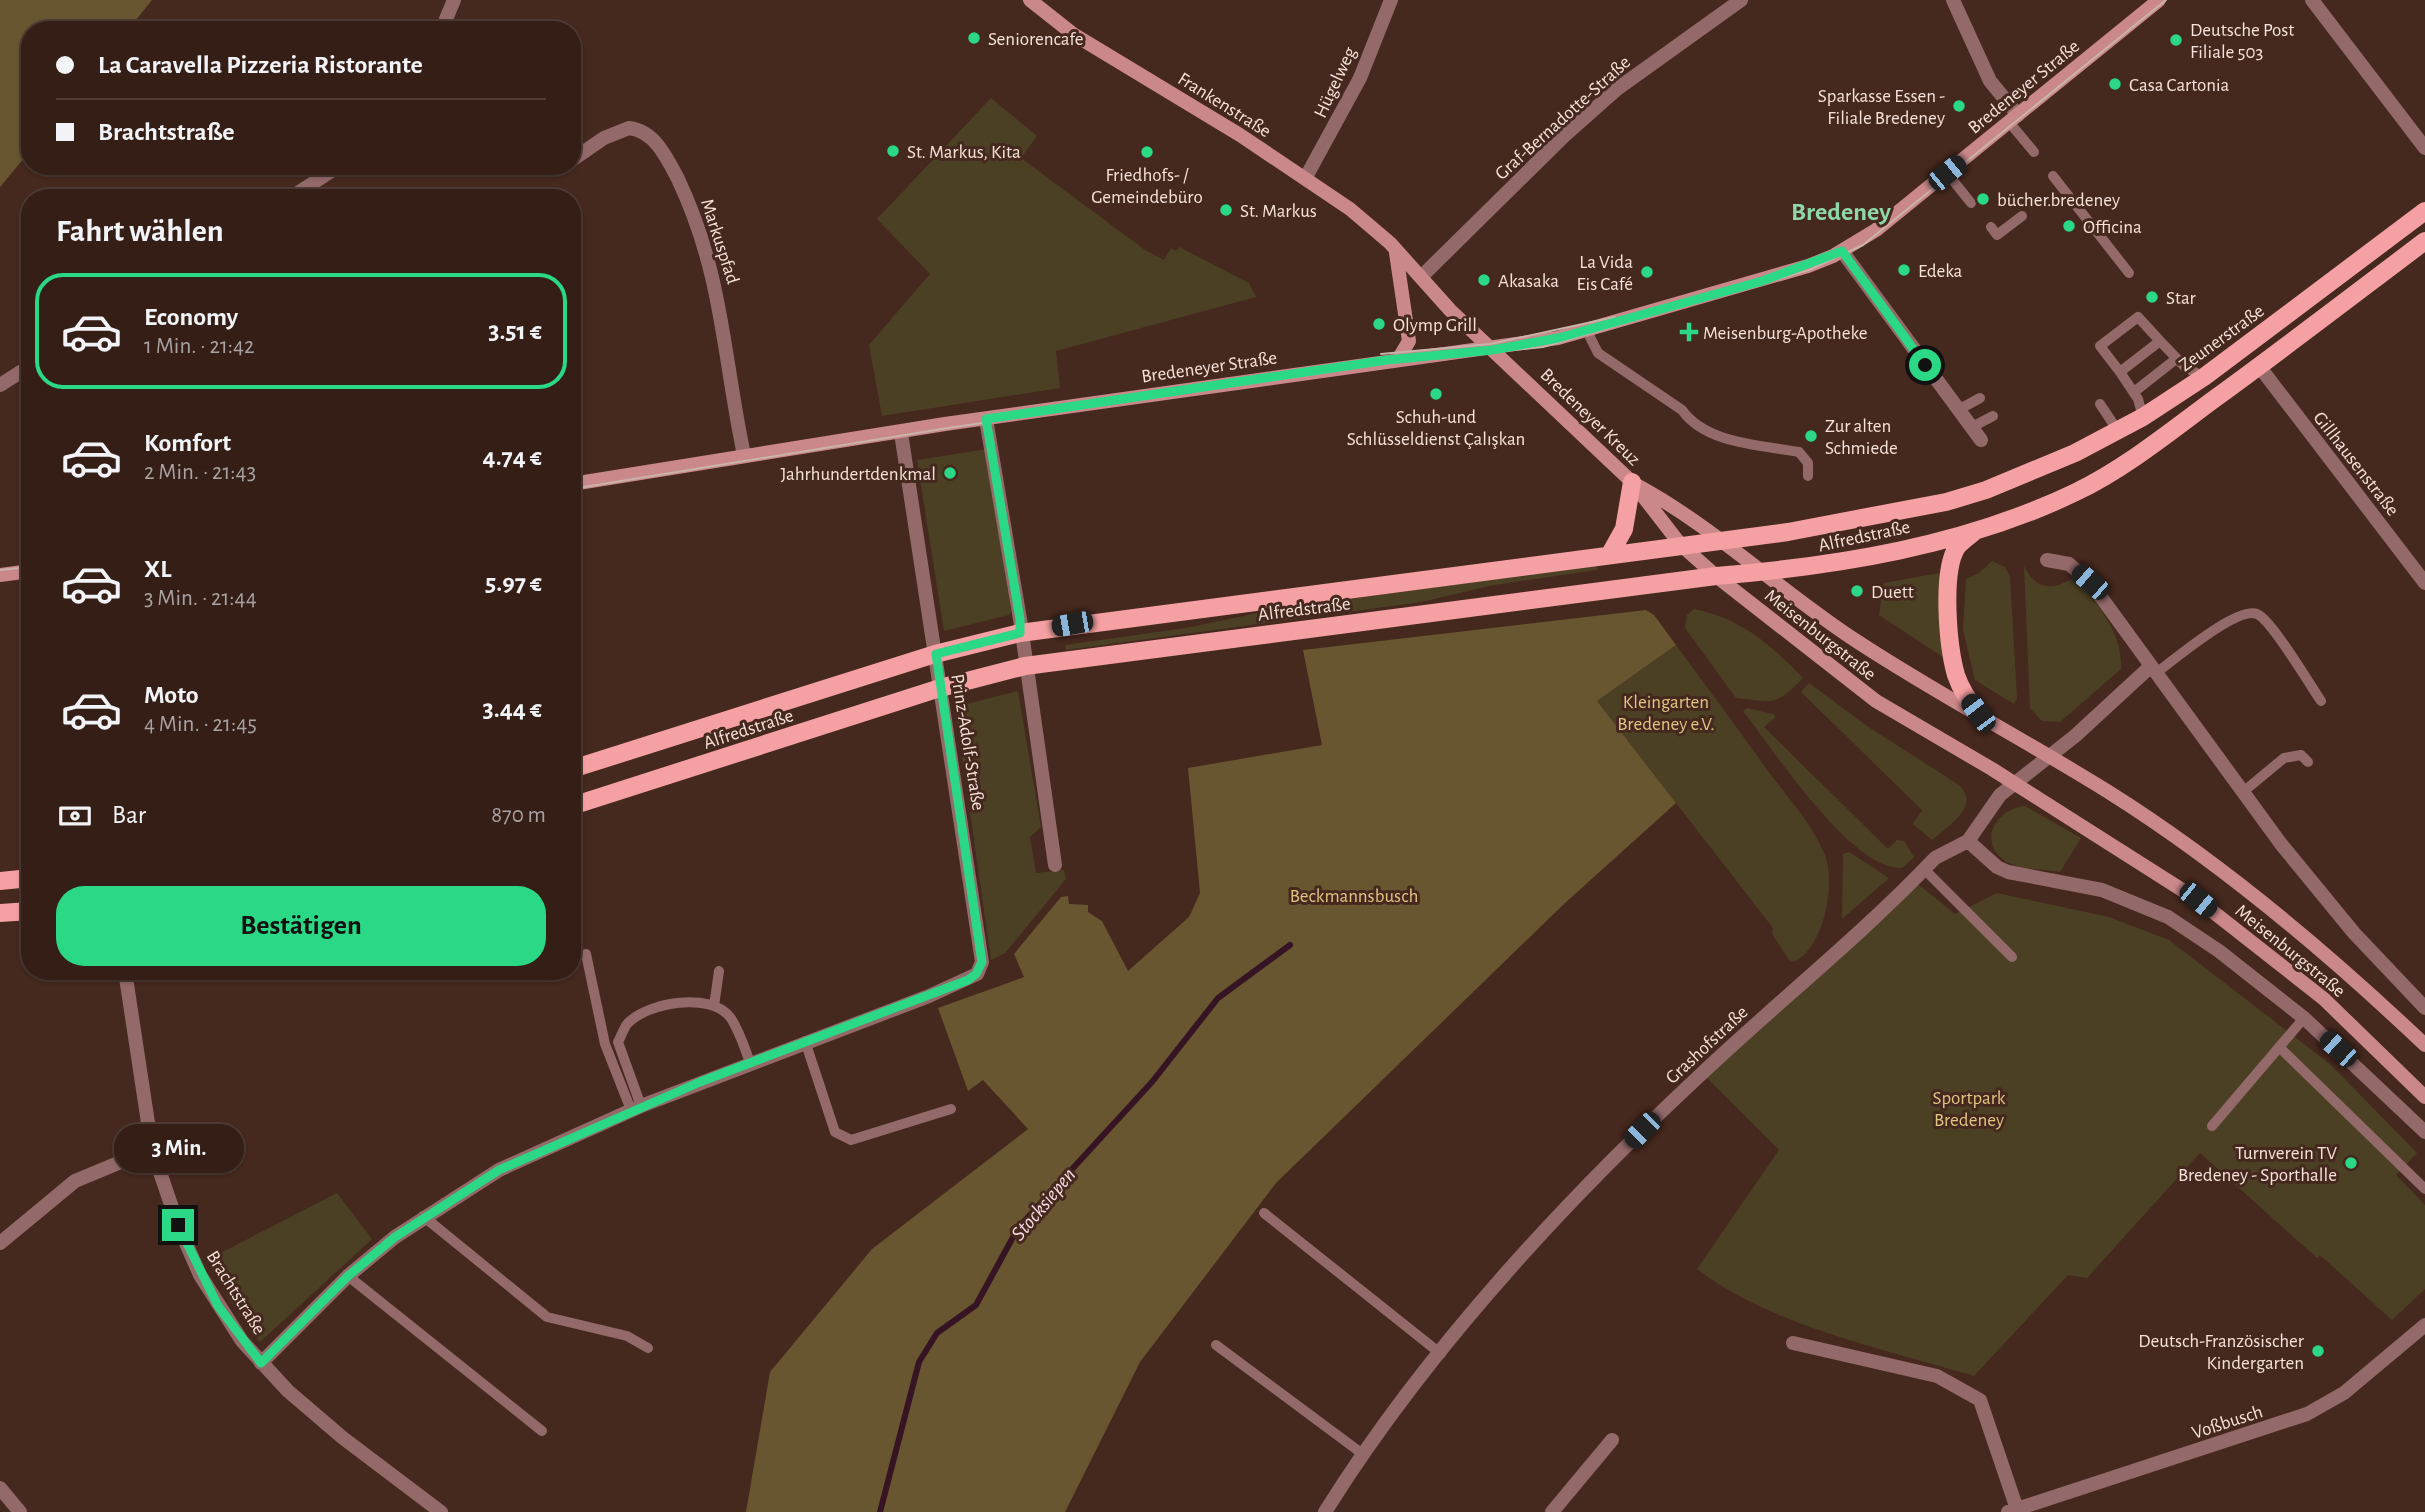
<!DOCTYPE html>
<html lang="de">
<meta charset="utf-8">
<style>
:root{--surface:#341e16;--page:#3c271f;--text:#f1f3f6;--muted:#a9a2a1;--line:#4e3c35;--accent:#2ad885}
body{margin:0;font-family:"Alegreya Sans",sans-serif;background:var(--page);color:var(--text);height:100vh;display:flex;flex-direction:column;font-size:26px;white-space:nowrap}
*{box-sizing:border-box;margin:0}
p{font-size:23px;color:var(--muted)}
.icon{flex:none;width:38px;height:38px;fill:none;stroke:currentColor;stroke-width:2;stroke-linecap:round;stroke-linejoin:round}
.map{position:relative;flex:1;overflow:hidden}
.drawer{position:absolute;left:21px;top:189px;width:560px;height:791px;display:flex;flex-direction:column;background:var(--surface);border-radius:28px;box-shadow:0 2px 5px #0004,0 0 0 2px var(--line)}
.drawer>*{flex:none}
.hud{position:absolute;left:21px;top:21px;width:560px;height:154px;border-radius:28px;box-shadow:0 2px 5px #0004,0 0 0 2px var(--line);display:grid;align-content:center;height:154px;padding:0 35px;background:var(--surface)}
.end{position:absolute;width:32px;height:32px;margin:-16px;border:9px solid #2ad885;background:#111;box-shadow:0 0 0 4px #111}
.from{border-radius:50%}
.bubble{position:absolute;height:49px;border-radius:24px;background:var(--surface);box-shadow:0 2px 5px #0004,0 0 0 2px var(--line);font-size:23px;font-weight:700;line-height:49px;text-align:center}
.car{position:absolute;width:21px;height:42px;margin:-21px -10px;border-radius:9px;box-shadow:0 0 5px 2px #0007;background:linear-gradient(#222 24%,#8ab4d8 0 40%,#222 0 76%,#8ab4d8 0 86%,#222 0)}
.hud b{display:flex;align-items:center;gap:24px;height:66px;font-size:26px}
.hud b+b{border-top:2px solid var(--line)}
.hud i{width:18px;height:18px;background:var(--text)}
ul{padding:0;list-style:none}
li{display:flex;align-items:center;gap:21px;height:116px;margin:0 14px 10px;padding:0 21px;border:4px solid transparent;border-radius:28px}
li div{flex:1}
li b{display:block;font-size:26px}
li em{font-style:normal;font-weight:700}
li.selected{border-color:var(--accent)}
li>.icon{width:63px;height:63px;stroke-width:1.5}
h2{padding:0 35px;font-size:32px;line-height:84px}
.pay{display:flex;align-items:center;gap:18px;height:77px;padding:0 35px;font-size:26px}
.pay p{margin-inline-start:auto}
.primary-button{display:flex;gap:14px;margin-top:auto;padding:14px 35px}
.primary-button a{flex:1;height:80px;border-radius:28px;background:var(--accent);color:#111;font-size:28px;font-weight:700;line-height:80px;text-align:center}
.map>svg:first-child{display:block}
</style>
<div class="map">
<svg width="2425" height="1512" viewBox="0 0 2425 1512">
<rect width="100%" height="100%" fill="#45281e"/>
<path fill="#4c4024" d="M991,98L1037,136L1021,158L1145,250L1164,260L1171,248L1176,251L1179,247L1249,283L1256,297L1056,351L1060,388L882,416L869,345L930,274L877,219Z
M987,449L1011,611L1009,615L944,631L917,460Z
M1992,561L2005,567L2010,577L2017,698L2014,704L1975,680L1963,630L1966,579L1979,573Z
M1596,565L1597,570L1494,585L1421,602L1066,650L1065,645L1186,628L1277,609Z
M2024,566C2036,591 2055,591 2076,576C2097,605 2123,632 2121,669L2060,722L2042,721L2030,708Z
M1939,573L1941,576L1946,659L1879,615L1884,583Z
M1694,609C1742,619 1770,644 1803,678C1775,707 1774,702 1736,698L1685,628L1687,615Z
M1676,645C1708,688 1740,732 1771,775C1790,800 1813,826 1825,855C1836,884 1824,948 1794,962L1789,960L1772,934L1773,928L1597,701Z
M1809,683L1867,726L1959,785C1981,806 1948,826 1932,840L1913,824L1922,810L1801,692Z
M1018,691L1041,827L1030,837L1036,873L1064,870L1066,879L1005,953L991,960L955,707Z
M1747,708L1773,714L1776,717L1764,727L1888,849L1897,840L1904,841L1914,857L1902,868C1851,870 1773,749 1743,711Z
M2025,806L2081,838L2060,872C2044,869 2019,870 2005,861C1977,841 1996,809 2025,806Z
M1849,852L1889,878L1842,919L1843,854Z
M1914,881L1955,914L1997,893L2109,917L2169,940L2331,1065L2417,1153L2396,1175L2425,1205V1289L2392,1320L2320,1255L2317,1258L2200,1153L2087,1278L2068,1275L1974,1376C1884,1349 1771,1326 1697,1269L1779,1150L1706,1077Z
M337,1193L372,1239L260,1342L229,1299L207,1260Z"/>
<path fill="#67562f" d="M0,0H152L128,30H30V151L0,187Z
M1646,610L1654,615L1676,645L1597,701L1676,803L1564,904L1276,1183L1140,1362L1065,1512H746L770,1372L872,1249L1028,1129L983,1080L968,1091L938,1008L1024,977L1014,954L1061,897L1068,896L1069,904L1088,905V912L1102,921L1128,971L1189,917L1200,893L1188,768L1322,745L1303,650Z"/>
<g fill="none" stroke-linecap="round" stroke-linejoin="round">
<path stroke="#371423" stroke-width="6" d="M880,1512L919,1362L937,1333L976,1305L1018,1228L1152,1082L1218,998L1290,945"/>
<path stroke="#93696a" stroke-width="10" d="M2009,122L2034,152
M1947,173L1971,203
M2053,176L2129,273
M1991,227L1997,235L2022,216
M1587,331L1598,353L1682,410C1706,444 1761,445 1799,452L1808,463V476
M2120,372L2100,346L2138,317L2160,341
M2134,392L2176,359
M2100,404L2118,431
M1958,410L1980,398
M2143,417L2138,399L2120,372L2160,341L2185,367L2204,377
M1972,427L1993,416
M2156,673C2174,660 2237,606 2257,614C2271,619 2310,685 2321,701
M2243,792L2284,758L2301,755L2308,762
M1924,869L2012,957
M586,954L605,1044L631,1110
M714,1006L719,971
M805,1041L835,1132L851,1140L951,1109
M2279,1047L2425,1189
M641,1106L618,1042C621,1037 624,1027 628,1023C649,1002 710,992 730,1017C739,1030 745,1048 750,1063
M2212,1126L2304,1018
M1264,1213L1441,1354
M423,1216L547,1317L627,1336L648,1348
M348,1276L542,1431
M1216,1345L1364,1455"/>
<path stroke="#93696a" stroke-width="14" d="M1953,0L1990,81L2018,115
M2312,0L2425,148
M446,30V19L454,0
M572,160L604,138L629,128C655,131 667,158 678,179C723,274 723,356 744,455
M540,166L550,170L561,166
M1306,177L1360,78L1391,0
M290,198L339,166
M1842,251L1981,440
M1421,277L1564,136L1617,89L1741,0
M2259,366L2425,583
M0,385L30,366
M986,419L1020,619L1055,865
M2047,560L2069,564L2090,582L2281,844L2354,933L2425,1008
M1968,841L1997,867L2008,872L2102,890L2168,917L2219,951L2304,1018L2425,1132
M125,971L152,1149L178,1225L200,1275L242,1341L288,1391L343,1438L441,1512
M0,1243L75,1181L152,1149
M1793,1343L1937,1376L1980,1400L2017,1509
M261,1363L348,1276L395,1237L499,1170L641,1106L929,996L977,974L982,962L901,433
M0,1488L20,1512
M1325,1512C1423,1355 1562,1204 1697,1078C1775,1004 1861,936 1935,858L1968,841L2000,795L2075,736L2151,666
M1552,1512L1612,1440
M2008,1512L2307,1414L2344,1393L2425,1325"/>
<path stroke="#ca888a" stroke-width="14" d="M1030,0L1073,34L1240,135L1350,209L1390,243L1450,310L1632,482L1680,544L1716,576L1876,701L1992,769L2198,900L2324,999L2425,1097
M1396,253L1409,341L1399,358
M572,484L945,424L1558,338L1808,266L1833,256L1876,230L2159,0
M1638,486C1717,529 1782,593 1858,642C1939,695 2025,740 2107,791C2222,863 2327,952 2425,1045
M0,575L30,571"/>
<path stroke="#f5a0a2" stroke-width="18" d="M1973,533C1968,537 1961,542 1957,547C1941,572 1948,647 1956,675C1961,690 1969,701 1978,713
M1610,554L1624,529L1632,482
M572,769L935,654L1020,633L1788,532L1946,502L1986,490L2075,453L2143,417L2204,377L2425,211
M572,806L940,688L1025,666L1716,576C1838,566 1964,546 2076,492C2126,468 2172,430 2217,397C2287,346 2356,293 2425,241
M0,881L30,878
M0,913L30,911"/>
<path stroke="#c9b3ab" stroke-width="2" d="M1381,354L1490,344L1615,317
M572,489L948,428L1383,364L1543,347L1809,270L1863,245L2166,0
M0,570L30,567"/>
</g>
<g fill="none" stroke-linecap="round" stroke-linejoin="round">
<path stroke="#2ad885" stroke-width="9" d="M178,1225L218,1306L261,1363L348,1276L395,1237L499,1170L700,1082L968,980L976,974L982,962L936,654L1020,633V619L986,419L1387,360L1492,350L1558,338L1762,281L1842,251L1925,365"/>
</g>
<g fill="#2ad885" stroke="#45281e" stroke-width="2.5">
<circle cx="974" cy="38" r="7"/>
<circle cx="2176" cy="40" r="7"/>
<circle cx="2115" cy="84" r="7"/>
<circle cx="1959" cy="106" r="7"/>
<circle cx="893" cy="151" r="7"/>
<circle cx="1147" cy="152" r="7"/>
<circle cx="1983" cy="199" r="7"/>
<circle cx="1226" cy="210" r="7"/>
<circle cx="2069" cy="226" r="7"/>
<circle cx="1904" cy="270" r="7"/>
<circle cx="1647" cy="272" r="7"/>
<circle cx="1484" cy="280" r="7"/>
<circle cx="2152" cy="297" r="7"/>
<circle cx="1379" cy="324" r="7"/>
<path d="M1685.5 321.5h7v7h7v7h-7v7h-7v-7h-7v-7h7z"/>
<circle cx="1436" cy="394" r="7"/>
<circle cx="1811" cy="436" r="7"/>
<circle cx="950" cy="473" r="7"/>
<circle cx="1857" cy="591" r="7"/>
<circle cx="2351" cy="1163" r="7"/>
<circle cx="2318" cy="1351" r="7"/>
</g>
<g text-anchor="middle" stroke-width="6" stroke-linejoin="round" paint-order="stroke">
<g font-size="19" fill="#f6e2db" stroke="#45281e" text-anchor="start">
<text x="2190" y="36">Deutsche Post<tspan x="2190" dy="22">Filiale 503</tspan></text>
<text x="988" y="45">Seniorencafe</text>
<text x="2129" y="91">Casa Cartonia</text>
<text x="1945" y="102" text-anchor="end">Sparkasse Essen -<tspan x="1945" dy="22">Filiale Bredeney</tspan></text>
<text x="907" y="158">St. Markus, Kita</text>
<text x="1147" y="181" text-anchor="middle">Friedhofs- /<tspan x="1147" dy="22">Gemeindebüro</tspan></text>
<text x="1997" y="206">bücher.bredeney</text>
<text x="1240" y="217">St. Markus</text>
<text x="2083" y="233">Officina</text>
<text x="1633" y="268" text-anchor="end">La Vida<tspan x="1633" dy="22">Eis Café</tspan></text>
<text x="1918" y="277">Edeka</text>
<text x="1498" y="287">Akasaka</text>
<text x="2166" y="304">Star</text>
<text x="1393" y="331">Olymp Grill</text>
<text x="1703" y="339">Meisenburg-Apotheke</text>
<text x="1436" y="423" text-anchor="middle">Schuh-und<tspan x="1436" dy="22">Schlüsseldienst Çalışkan</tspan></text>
<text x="1825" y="432">Zur alten<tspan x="1825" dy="22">Schmiede</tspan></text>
<text x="936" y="480" text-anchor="end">Jahrhundertdenkmal</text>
<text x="1871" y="598">Duett</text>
<text x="2337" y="1159" text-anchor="end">Turnverein TV<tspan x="2337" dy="22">Bredeney - Sporthalle</tspan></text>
<text x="2304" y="1347" text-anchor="end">Deutsch-Französischer<tspan x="2304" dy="22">Kindergarten</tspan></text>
</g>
<g font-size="19" fill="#f6e2db" stroke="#45281e">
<text transform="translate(1334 82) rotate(-65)" y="7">Hügelweg</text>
<text transform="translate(2023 86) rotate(-39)" y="7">Bredeneyer Straße</text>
<text transform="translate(1225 104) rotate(32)" y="7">Frankenstraße</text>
<text transform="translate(1562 117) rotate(-42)" y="7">Graf-Bernadotte-Straße</text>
<text transform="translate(721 241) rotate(72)" y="7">Markuspfad</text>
<text transform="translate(2221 337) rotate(-36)" y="7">Zeunerstraße</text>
<text transform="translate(1209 366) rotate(-8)" y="7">Bredeneyer Straße</text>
<text transform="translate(1591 416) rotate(44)" y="7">Bredeneyer Kreuz</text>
<text transform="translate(2357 463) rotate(52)" y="7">Gillhausenstraße</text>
<text transform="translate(1864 535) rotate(-12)" y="7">Alfredstraße</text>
<text transform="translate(1304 608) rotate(-7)" y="7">Alfredstraße</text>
<text transform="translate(1821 634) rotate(38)" y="7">Meisenburgstraße</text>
<text transform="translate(748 728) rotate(-18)" y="7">Alfredstraße</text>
<text transform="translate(969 742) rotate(81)" y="7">Prinz-Adolf-Straße</text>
<text transform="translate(2291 950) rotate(39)" y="7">Meisenburgstraße</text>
<text transform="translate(1706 1044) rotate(-43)" y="7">Grashofstraße</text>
<text transform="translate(237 1292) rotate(58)" y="7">Brachtstraße</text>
<text transform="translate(2227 1421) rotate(-18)" y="7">Voßbusch</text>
</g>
<g font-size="19" fill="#e1c583" stroke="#45281e">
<text x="1666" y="708">Kleingarten<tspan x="1666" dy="22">Bredeney e.V.</tspan></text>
<text x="1354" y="902">Beckmannsbusch</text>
<text x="1969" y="1104">Sportpark<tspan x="1969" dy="22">Bredeney</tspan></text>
</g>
<g font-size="21" font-style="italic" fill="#f9dbe6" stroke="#45281e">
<text transform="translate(1043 1204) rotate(-50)" y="7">Stocksiepen</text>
</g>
<g font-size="26" font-weight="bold" fill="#8ed8a9" stroke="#45281e">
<text x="1841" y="220">Bredeney</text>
</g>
</g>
</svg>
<i class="end from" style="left:1925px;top:365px"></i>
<i class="end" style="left:178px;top:1225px"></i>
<div class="bubble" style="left:114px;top:1124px;width:130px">3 Min.</div>
<i class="car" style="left:1947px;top:173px;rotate:51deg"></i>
<i class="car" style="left:2090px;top:582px;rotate:311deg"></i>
<i class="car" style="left:1072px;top:624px;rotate:260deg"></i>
<i class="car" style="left:1978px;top:713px;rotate:323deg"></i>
<i class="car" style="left:2198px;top:900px;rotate:129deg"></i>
<i class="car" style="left:2338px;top:1049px;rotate:312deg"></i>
<i class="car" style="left:1642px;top:1130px;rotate:225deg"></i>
<div class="hud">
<b><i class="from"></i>La Caravella Pizzeria Ristorante</b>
<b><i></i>Brachtstraße</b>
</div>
<section class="drawer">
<h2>Fahrt wählen</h2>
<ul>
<li class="selected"><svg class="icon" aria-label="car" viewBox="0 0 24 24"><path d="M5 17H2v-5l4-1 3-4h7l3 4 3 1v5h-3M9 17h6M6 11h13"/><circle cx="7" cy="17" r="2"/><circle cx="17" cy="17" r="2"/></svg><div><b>Economy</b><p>1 Min. · 21:42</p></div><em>3.51 €</em></li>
<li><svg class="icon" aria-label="car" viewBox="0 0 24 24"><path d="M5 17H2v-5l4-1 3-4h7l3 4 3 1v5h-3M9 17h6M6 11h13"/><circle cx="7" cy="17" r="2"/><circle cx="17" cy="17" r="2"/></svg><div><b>Komfort</b><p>2 Min. · 21:43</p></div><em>4.74 €</em></li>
<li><svg class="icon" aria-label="car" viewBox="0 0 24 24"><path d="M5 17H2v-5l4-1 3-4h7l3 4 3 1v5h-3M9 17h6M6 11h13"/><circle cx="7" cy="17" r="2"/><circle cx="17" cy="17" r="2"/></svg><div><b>XL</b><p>3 Min. · 21:44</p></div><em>5.97 €</em></li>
<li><svg class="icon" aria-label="car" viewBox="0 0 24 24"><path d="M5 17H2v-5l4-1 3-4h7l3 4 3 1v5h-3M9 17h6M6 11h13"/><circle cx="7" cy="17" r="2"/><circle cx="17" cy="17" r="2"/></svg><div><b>Moto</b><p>4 Min. · 21:45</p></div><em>3.44 €</em></li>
</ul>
<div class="pay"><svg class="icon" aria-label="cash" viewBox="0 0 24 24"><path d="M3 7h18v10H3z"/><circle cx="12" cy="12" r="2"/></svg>Bar<p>870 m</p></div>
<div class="primary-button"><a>Bestätigen</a></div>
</section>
</div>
